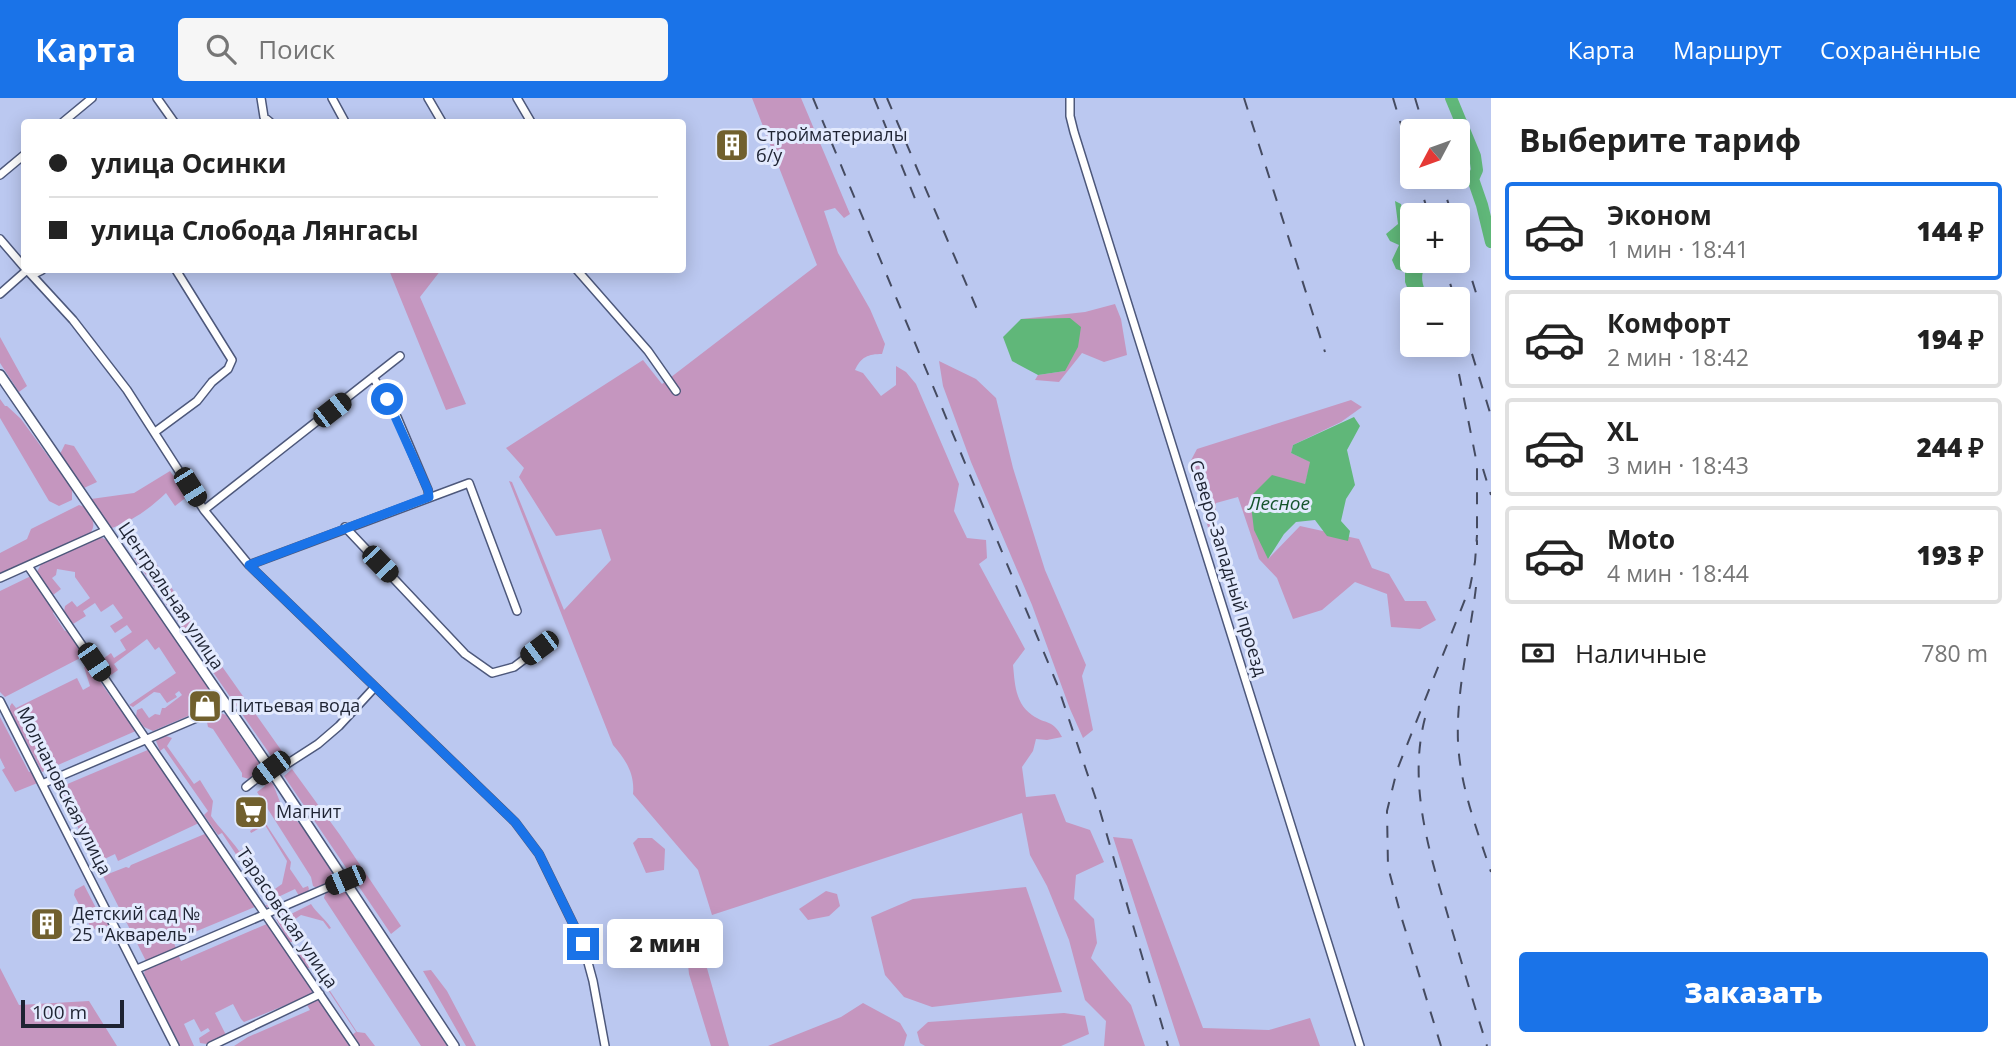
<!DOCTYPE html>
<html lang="ru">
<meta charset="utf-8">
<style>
:root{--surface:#fff;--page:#f6f6f6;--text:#222;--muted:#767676;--line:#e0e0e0;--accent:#1a73e8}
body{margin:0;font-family:"Open Sans",sans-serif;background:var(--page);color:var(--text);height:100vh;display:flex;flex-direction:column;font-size:26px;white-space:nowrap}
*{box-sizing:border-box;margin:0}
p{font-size:23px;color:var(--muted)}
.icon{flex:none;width:38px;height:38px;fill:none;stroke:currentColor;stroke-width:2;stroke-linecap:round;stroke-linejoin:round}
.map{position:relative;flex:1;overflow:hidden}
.drawer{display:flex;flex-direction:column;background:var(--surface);width:525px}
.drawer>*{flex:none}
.banner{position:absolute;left:21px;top:21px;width:665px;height:154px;border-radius:7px;box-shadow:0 4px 18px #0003;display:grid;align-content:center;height:154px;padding:0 28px;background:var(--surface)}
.needle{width:46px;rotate:229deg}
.buttons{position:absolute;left:1400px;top:21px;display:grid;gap:14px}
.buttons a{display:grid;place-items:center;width:70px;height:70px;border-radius:7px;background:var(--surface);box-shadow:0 4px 18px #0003;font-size:35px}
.scale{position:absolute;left:21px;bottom:18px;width:103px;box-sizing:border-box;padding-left:7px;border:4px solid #1e2332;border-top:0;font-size:19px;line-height:24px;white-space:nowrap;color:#1e2332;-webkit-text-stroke:5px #e3eafe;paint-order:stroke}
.end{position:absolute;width:32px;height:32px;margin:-16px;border:9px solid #1a73e8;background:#fff;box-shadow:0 0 0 4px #fff}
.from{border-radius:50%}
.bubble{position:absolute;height:49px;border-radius:7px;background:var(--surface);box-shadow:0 4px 18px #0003;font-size:23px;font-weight:800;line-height:49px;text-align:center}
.car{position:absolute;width:21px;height:42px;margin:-21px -10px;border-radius:9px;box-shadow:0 0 5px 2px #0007;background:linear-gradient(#222 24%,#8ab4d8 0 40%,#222 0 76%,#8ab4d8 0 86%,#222 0)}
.banner b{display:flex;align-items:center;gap:24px;height:66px;font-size:26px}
.banner b+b{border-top:2px solid var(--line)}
.banner i{width:18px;height:18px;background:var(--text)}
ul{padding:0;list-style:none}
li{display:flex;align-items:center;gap:21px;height:98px;margin:0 14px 10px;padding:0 14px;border:4px solid var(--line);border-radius:7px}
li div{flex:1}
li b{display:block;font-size:26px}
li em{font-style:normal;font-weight:800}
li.current{border-color:var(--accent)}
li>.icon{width:63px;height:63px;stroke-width:1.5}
h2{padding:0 28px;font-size:32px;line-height:84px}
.pay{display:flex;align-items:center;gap:18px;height:77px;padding:0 28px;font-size:26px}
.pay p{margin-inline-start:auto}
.primary-button{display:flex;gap:14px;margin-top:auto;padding:14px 28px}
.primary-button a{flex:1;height:80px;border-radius:7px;background:var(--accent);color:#fff;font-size:28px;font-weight:800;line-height:80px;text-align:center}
header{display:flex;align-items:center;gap:42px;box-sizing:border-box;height:98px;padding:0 35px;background:var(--accent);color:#fff}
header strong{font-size:33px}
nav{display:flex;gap:38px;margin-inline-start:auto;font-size:24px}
.search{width:490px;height:63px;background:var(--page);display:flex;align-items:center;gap:18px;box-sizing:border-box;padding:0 24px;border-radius:7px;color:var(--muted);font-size:26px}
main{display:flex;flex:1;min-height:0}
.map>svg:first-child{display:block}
</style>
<header>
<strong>Карта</strong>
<div class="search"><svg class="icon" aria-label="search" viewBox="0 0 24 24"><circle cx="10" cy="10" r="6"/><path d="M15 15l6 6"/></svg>Поиск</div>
<nav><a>Карта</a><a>Маршрут</a><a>Сохранённые</a></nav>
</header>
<main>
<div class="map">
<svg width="1491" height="948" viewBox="0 0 1491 948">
<rect width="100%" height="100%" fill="#bbc8f0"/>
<path fill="#c596bf" d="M752,0H801L850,116L844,120L835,110L824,113L838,155L870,211L885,246L882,256C868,256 861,259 855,272L863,275L881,298L896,287V268L906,274L916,286L959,386L954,413L967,440L986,442L987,460L979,466L1025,551L1013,567C1015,586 1015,605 1032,617C1046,627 1053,621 1062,639L1047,642L1036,641L1033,653L1022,669L1026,699L1055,696L1066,724L1090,732L1104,764L1076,777L1074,801L1094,821L1097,845L1091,860L1131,907L1145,948H1104L1106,923L1085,902L1069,842L1047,788L1030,757L1022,715L712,817L698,772L633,696C635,676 626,662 613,647L509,383L512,384L564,512L611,462L601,431L556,438L519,379L524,370L506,350L643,262L662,286L817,167Z
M389,172H441L420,199L466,306L446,312Z
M1115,206L1121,221L1127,257L1104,264L1082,255L1059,284L1035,282L1038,277L1065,273L1021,221L1085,214Z
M0,239L27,288L19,294L0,265Z
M939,263L976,281L996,300L1013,370L1045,472L1086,567L1082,578L1093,632L1083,640L1070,611L1032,507L971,364L943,288Z
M0,301L5,308H7L21,321L67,384L72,391V402L59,408L49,403L0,320Z
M1351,302L1362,309L1341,324L1293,347L1291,355L1311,364L1305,386L1268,461L1300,428L1359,441L1372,470L1389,476L1405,503H1426L1436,522L1420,531L1391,529L1387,496L1355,484L1322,512L1293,521L1277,480L1259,461L1238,399L1216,405L1213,446L1189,366L1197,351Z
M65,346L74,348L97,384L84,390L60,356Z
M170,373L188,398L175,408L166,395C149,411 134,422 112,430L91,401L134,395Z
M79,407L85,409C90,417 98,426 90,435L0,477V455L27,441L31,431Z
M100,439L109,443L216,600V606L153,633L144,629L136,618L137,612L142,610L149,620L155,616L160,617L162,610H165L182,597L179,593L175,596L177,599L167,605L160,595L154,594L133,609L129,607L176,575L159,549L155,552L147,541L114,566L118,572L111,577L107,576L100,563L111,555L114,560L126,552L120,542L132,534L127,527L115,535L110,528L123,520L113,506L101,514L95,505L83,513L86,518L73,526L64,514L65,508L72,503L77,509L90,500L75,479V474L57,471L56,477L52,480L61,491L53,497L37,474L41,466Z
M150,456L221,567L286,659L276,665L134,460Z
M31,478L56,512L53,515L65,533L69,531L86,557L5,599L0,594V493Z
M92,566L99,576L97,579L115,605L118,603L138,632L42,674L10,613V608L12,605L16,610L77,580L83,592L90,588L84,569Z
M218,614L226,617L261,668L260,674L249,681L242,679V675L213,631L208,629L207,624L209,618Z
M0,619L29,674L33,672L40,684L15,694L2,672L5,670L0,660Z
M163,637L172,640L167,648L194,686L200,682L213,703L211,718C220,731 230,740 239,753L246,750L258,768L255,775L249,776L222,735L218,737L204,717L208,713L164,650L160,653L156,643Z
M150,651L199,725L118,763L115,756L96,765L58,690Z
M292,671L340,737L401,828L391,836L284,678Z
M267,682L273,686L280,704L288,715L301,727L335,778L333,783L317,790L313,788L311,779L257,694L265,688L262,684Z
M264,723L291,764L290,771L303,790L308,788L309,791L307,795L299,798L295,791L276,800L278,807L270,810L265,808L271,804L258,783L263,779L272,793L282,786L287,763L265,727L251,735L250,733Z
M207,735L257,808L173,843L176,850L146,863L103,778L126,769L129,770L131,767Z
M1113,739L1132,741L1203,930L1269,932L1310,920L1320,948H1180Z
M638,740H652L665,751L664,772L646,775L633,745Z
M84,787L96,810L102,807L111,827L108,829L107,828L98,833L90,828L74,797L75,792Z
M339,789L343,790L447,948H421L324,800L326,793Z
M1026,789L1062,894L932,909L904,899L885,877L871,819L913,801Z
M826,793L837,796L840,808L829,818L808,822L799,811Z
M311,806C317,816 325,820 331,830L329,831L323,823L301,817L291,824L299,835L302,833L304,836L294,844H289L274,817L281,813L285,819Z
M269,825L313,891V896L244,924L241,921L233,906L215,915L226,937L207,946L200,945L199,940L210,933L208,930L201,934L194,921L184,926L194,948H180L144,876L145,871L178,856L181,863Z
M302,847L308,849L315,859L313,867L357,934L365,935L375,948H359L352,937L356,934L312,868L307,871L297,856V852Z
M703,856L729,948H711L689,876L687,857Z
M0,870L19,907L89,903L117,948H0Z
M431,872L447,893L476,948H466L423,873Z
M317,900L320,902L352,948H234L248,939L310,912L306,905Z
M863,905L900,925L907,937L904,948H768L841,919Z
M1064,915L1085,918L1089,936L1061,948H925L920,945L917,934L928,924Z"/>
<path fill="#60b779" d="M1395,103L1401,106L1405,122L1401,125L1403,148L1408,155L1412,154L1414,168L1423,174C1420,182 1425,195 1430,201H1424L1408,192L1405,184V174L1396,171L1392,162L1399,147L1390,143L1386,136L1398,126Z
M1070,220L1081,229L1078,249L1065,273L1038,277L1012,263L1003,239L1021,221Z
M1354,319L1360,328L1347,352L1355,387L1346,401L1341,423L1350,433L1348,443L1327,438L1315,422L1296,424L1284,436L1268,461L1254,432L1250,399L1272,377L1305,386L1310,364L1291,355L1293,347Z"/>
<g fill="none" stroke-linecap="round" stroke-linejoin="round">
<path stroke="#60b779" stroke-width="12" d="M1451,0L1475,58L1477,72L1473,81L1482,107L1491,144"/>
<g stroke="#4d587b" stroke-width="10">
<path id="minor" d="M157,0L174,24
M261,0L264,19L270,24
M332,0L345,24
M428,0L442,24
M517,0L531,24
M1070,0V18L1074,34L1360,948
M63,24L92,0
M0,77L24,57
M0,141L24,169
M27,172L73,222L127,292L204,412L249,467L515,724L539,756L583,846L593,883L605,948
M577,172L648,253L676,293
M32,177L42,172
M0,196L27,172
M373,279L397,319L428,392L429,399
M155,334L197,303L212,284L228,271L232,262L176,172
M204,412L400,258
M345,429L465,556L492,575L514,569L539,550
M249,467L469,385L517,513
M28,468L355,948
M0,480L107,432
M0,603L175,948
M273,675L318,646L339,628L374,590
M42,686L227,607
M246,689L270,670
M137,871L345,782
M211,948L320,896"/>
</g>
<g stroke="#4d587b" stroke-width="12">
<path id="tertiary" d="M0,277L273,675L454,948"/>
</g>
<use href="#minor" stroke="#fff" stroke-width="7"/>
<use href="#tertiary" stroke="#fff" stroke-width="9"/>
<path stroke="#454b61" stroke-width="2" stroke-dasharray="12 12" stroke-linecap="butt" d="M813,0L1057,586L1100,713L1168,948
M874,0L916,103
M887,0L979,216
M1244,0L1325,254
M1393,0L1412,63
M1415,0L1425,33
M1417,79L1429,117
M1440,79L1452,117
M1458,137L1477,198
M1443,163L1455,201
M1458,210L1491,318
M1459,276L1477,366V447
M1483,371L1491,397
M1476,489C1470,540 1456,592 1458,644C1460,688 1477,732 1491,774
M1425,620C1407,689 1431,759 1450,825C1462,866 1474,907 1487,948
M1441,948L1401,818L1388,769L1387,713L1397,672L1470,489L1475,464L1477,437"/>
</g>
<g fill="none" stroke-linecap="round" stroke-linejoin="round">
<path stroke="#1a73e8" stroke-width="9" d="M387,301L428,392L429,399L249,467L515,724L539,756L583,846"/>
</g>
<defs>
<g id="building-square" transform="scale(1.75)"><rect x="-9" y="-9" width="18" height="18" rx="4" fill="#71602e" stroke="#e3eafe"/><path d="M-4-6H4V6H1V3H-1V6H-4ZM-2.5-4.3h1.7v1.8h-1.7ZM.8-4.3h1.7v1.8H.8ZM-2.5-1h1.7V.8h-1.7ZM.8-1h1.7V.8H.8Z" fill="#fff"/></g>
<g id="shop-square" transform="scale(1.75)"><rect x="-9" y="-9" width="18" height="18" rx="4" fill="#71602e" stroke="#e3eafe"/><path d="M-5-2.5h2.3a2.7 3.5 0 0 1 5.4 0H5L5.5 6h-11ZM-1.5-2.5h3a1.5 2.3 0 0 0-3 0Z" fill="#fff"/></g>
<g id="supermarket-square" transform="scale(1.75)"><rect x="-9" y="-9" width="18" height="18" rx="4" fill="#71602e" stroke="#e3eafe"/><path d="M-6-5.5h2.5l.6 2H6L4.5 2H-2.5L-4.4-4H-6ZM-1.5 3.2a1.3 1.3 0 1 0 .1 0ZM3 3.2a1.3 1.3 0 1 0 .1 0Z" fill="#fff"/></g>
</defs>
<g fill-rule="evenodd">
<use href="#building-square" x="732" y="47"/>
<use href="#shop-square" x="205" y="608"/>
<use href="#supermarket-square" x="251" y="714"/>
<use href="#building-square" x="47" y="826"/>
</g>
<g text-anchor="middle" stroke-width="6" stroke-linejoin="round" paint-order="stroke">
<g font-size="18" fill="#1e2332" stroke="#e3eafe" text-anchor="start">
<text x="756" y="43">Стройматериалы<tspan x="756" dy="21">б/у</tspan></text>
<text x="230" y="614">Питьевая вода</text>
<text x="276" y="720">Магнит</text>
<text x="72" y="822">Детский сад №<tspan x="72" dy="21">25 "Акварель"</tspan></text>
</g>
<g font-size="18" fill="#1e2332" stroke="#e3eafe">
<text transform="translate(1228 470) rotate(73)" y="6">Северо-Западный проезд</text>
<text transform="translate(171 498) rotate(56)" y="6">Центральная улица</text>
<text transform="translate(64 693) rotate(63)" y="6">Молчановская улица</text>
<text transform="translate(287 820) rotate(56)" y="6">Тарасовская улица</text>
</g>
<g font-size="19" font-style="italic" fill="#15542c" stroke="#e3eafe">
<text x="1279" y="412">Лесное</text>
</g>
</g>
</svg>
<div class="buttons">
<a><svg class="needle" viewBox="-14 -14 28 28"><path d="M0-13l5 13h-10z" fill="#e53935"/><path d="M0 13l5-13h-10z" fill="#767676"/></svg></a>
<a>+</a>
<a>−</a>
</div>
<div class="scale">100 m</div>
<i class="end from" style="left:387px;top:301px"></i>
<i class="end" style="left:583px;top:846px"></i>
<div class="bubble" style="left:607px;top:821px;width:116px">2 мин</div>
<i class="car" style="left:332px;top:312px;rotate:52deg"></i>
<i class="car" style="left:190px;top:389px;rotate:148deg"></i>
<i class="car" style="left:380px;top:466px;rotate:136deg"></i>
<i class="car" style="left:539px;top:550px;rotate:233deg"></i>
<i class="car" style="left:94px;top:564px;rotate:146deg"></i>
<i class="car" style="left:271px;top:670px;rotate:233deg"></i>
<i class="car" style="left:345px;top:782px;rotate:247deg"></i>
<div class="banner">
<b><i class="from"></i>улица Осинки</b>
<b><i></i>улица Слобода Лянгасы</b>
</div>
</div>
<section class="drawer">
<h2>Выберите тариф</h2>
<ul>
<li class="current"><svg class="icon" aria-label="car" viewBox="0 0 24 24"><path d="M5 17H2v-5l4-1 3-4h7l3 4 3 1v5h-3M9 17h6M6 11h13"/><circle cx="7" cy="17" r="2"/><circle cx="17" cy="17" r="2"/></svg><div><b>Эконом</b><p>1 мин · 18:41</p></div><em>144 ₽</em></li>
<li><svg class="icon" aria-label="car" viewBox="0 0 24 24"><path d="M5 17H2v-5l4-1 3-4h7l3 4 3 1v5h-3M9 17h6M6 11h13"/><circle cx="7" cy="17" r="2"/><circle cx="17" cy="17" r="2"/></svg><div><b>Комфорт</b><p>2 мин · 18:42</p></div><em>194 ₽</em></li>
<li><svg class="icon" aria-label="car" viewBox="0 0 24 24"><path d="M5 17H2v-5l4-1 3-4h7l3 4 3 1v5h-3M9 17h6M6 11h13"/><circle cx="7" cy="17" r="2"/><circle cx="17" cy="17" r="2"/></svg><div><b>XL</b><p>3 мин · 18:43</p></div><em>244 ₽</em></li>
<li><svg class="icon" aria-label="car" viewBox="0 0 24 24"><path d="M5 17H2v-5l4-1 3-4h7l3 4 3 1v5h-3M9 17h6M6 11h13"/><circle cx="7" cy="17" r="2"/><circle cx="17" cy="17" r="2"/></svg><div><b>Moto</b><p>4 мин · 18:44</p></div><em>193 ₽</em></li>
</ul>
<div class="pay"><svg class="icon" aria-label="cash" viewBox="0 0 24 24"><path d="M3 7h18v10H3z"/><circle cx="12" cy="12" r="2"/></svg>Наличные<p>780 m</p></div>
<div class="primary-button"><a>Заказать</a></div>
</section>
</main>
